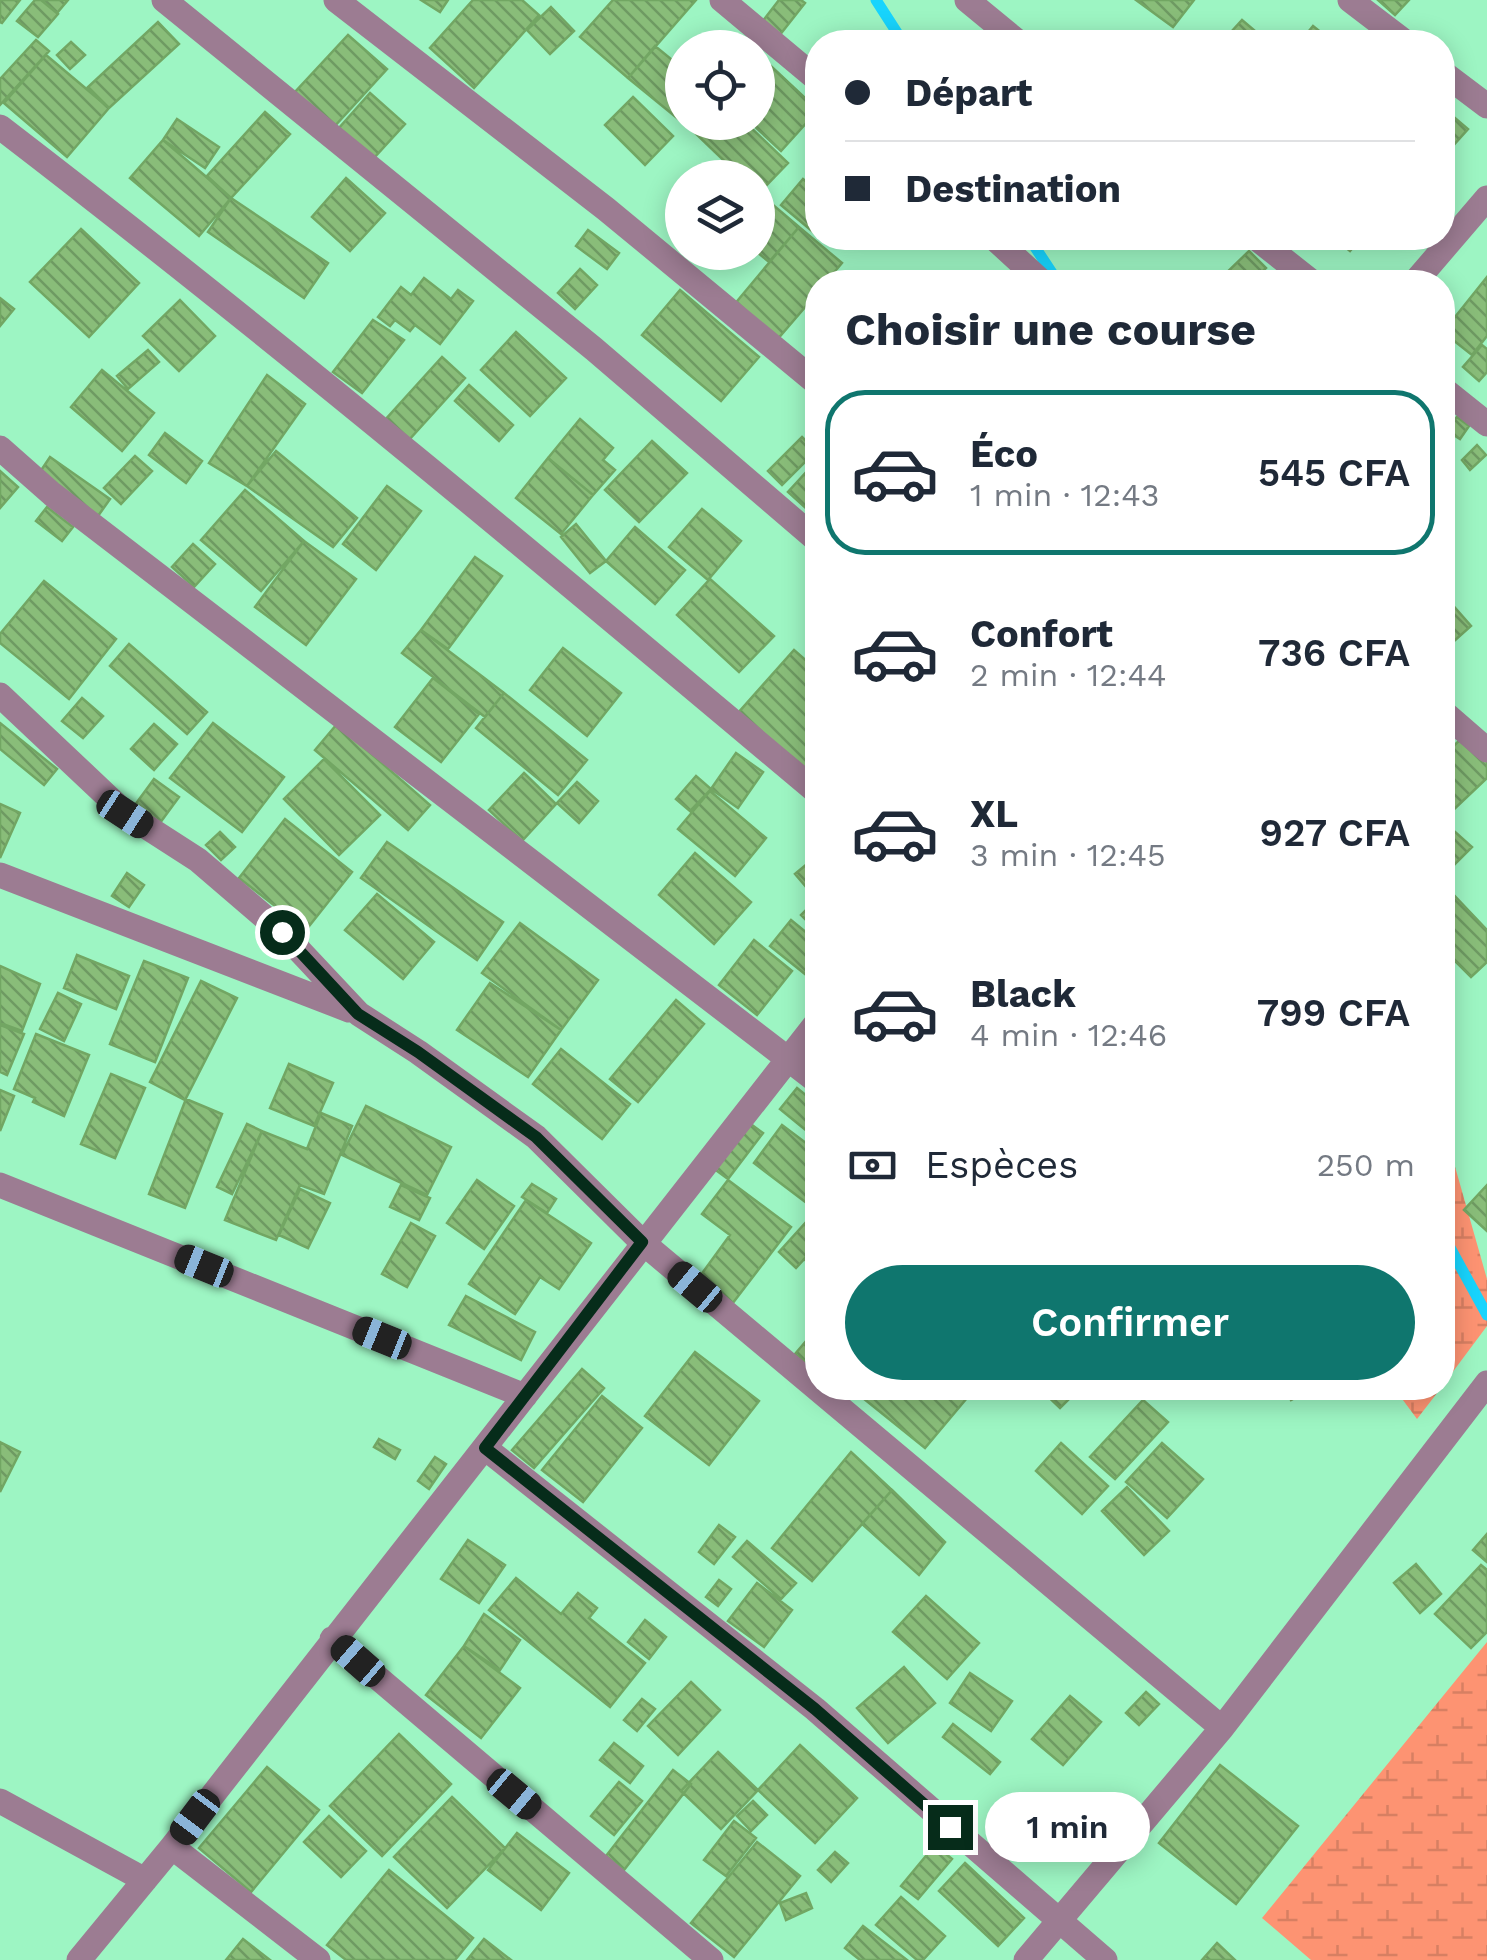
<!DOCTYPE html>
<html lang="fr">
<meta charset="utf-8">
<style>
:root{--surface:#fff;--page:#f2f2f3;--text:#1f2937;--muted:#747a83;--line:#e0e1e3;--accent:#0f766e}
body{margin:0;font-family:"Work Sans",sans-serif;background:var(--page);color:var(--text);height:100vh;display:flex;flex-direction:column;font-size:38px;white-space:nowrap}
*{box-sizing:border-box;margin:0}
p{font-size:32px;color:var(--muted)}
.icon{flex:none;width:55px;height:55px;fill:none;stroke:currentColor;stroke-width:2;stroke-linecap:round;stroke-linejoin:round}
.map{position:relative;flex:1;overflow:hidden}
.panel{position:absolute;left:805px;top:270px;width:650px;height:1130px;display:flex;flex-direction:column;background:var(--surface);border-radius:40px;box-shadow:0 5px 25px #0003}
.panel>*{flex:none}
.banner{position:absolute;left:805px;top:30px;width:650px;height:220px;border-radius:40px;box-shadow:0 5px 25px #0003;display:grid;align-content:center;height:220px;padding:0 40px;background:var(--surface)}
.fabs{position:absolute;left:665px;top:30px;display:grid;gap:20px}
.fabs a{display:grid;place-items:center;width:110px;height:110px;border-radius:50%;background:var(--surface);box-shadow:0 5px 25px #0003;font-size:50px}
.end{position:absolute;width:45px;height:45px;margin:-22px;border:12px solid #062c1a;background:#fff;box-shadow:0 0 0 5px #fff}
.from{border-radius:50%}
.bubble{position:absolute;height:70px;border-radius:35px;background:var(--surface);box-shadow:0 5px 25px #0003;font-size:32px;font-weight:600;line-height:70px;text-align:center}
.car{position:absolute;width:30px;height:60px;margin:-30px -15px;border-radius:12px;box-shadow:0 0 8px 2px #0007;background:linear-gradient(#222 24%,#8ab4d8 0 40%,#222 0 76%,#8ab4d8 0 86%,#222 0)}
.banner b{display:flex;align-items:center;gap:35px;height:95px;font-size:38px}
.banner b+b{border-top:2px solid var(--line)}
.banner i{width:25px;height:25px;background:var(--text)}
ul{padding:0;list-style:none}
li{display:flex;align-items:center;gap:30px;height:165px;margin:0 20px 15px;padding:0 20px;border:5px solid transparent;border-radius:40px}
li div{flex:1}
li b{display:block;font-size:38px}
li em{font-style:normal;font-weight:600}
li.active{border-color:var(--accent)}
li>.icon{width:90px;height:90px;stroke-width:1.5}
h2{padding:0 40px;font-size:45px;line-height:120px}
.pay{display:flex;align-items:center;gap:25px;height:110px;padding:0 40px;font-size:38px}
.pay p{margin-inline-start:auto}
.cta{display:flex;gap:20px;margin-top:auto;padding:20px 40px}
.cta a{flex:1;height:115px;border-radius:60px;background:var(--accent);color:#fff;font-size:40px;font-weight:600;line-height:115px;text-align:center}
.map>svg:first-child{display:block}
</style>
<div class="map">
<svg width="1487" height="1960" viewBox="0 0 1487 1960">
<defs>
<pattern id="wetland-marsh" width="20" height="14" patternUnits="userSpaceOnUse" patternTransform="scale(2.5)"><rect width="20" height="14" fill="#fd9372"/><path d="M1 5h8M5 5V1M11 12h8M15 12V8" fill="none" stroke="#d77f62"/></pattern>
<pattern id="building-back-hatch" width="6" height="6" patternUnits="userSpaceOnUse" patternTransform="scale(2.5)"><rect width="6" height="6" fill="#89bd79"/><path d="M-1 5l2 2M0 0l6 6M5-1l2 2" fill="none" stroke="#6e9a62"/></pattern>
</defs>
<rect width="100%" height="100%" fill="#9df5c3"/>
<path fill="url(#wetland-marsh)" d="M1442,1121L1487,1279V1326L1443,1385Z
M1394,1388H1441L1417,1419Z
M1487,1642V1960H1311L1262,1918Z"/>
<g fill="none" stroke-linecap="round" stroke-linejoin="round">
<path stroke="#18d4fd" stroke-width="11" d="M876,0L903,42
M1029,238L1058,282
M1442,1233L1487,1315"/>
</g>
<path fill="url(#building-back-hatch)" stroke="#72a663" stroke-width="2.5" d="M0,0H20L2,23L0,22Z
M35,0H41L58,14L38,37L17,21Z
M41,0H68L57,13Z
M421,0H448L440,12Z
M473,0H522L539,15L474,88L430,48Z
M613,0H696L628,78L580,37Z
M779,0H801L805,3L779,36L762,22Z
M1136,0H1194L1173,27Z
M1378,0H1409L1395,15Z
M551,7L574,31L550,54L527,30Z
M1242,20L1261,36L1255,42H1222Z
M158,22L179,44L109,108L88,87Z
M1313,26L1333,42H1300Z
M348,35L387,69L333,128L295,92Z
M36,40L49,51L0,105V79Z
M71,42L85,55L70,69L57,55Z
M655,46L682,68V122H700L693,131L628,78Z
M758,54L818,110L781,151L750,122H758Z
M46,55L109,108L67,157L4,103Z
M370,93L405,124L373,159L339,128Z
M633,97L673,136L645,165L605,125Z
M1442,107L1468,129L1442,158Z
M265,112L290,134L231,198L207,176Z
M177,119L219,147L205,168L163,140Z
M701,122H745L788,163L759,193L758,178H742L693,131Z
M163,140L231,198L199,236L130,178Z
M346,178L385,213L350,251L312,217Z
M803,179L818,191V236L781,205Z
M759,193L799,227L769,262L757,252Z
M231,198L328,263L304,298L208,232Z
M799,227L842,263L826,282H818V292L776,341L733,306Z
M81,229L139,283L89,337L30,282Z
M588,230L619,253L607,269L576,246Z
M1334,238H1361L1350,251Z
M1249,251L1266,268L1252,282H1217Z
M580,269L597,285L575,309L558,293Z
M1487,277V336L1472,355L1443,332Z
M424,278L451,299L458,290L473,301L440,344L415,325L410,331L395,320L390,326L378,317L401,287L411,295Z
M680,290L759,357L721,401L642,335Z
M0,298L14,309L0,326Z
M180,300L215,336L179,371L143,336Z
M373,320L404,340L362,393L333,372Z
M516,332L566,378L530,416L481,370Z
M1482,345L1487,349V372L1479,381L1463,367Z
M148,350L159,362L128,389L117,376Z
M442,357L465,378L408,441L385,420Z
M102,370L154,413L122,451L71,407Z
M267,375L305,404L247,486L209,463Z
M469,385L513,425L499,441L455,401Z
M1457,417L1469,426L1460,439L1446,430Z
M580,419L613,448L603,460L615,470L593,495L548,458Z
M165,433L202,461L186,483L149,455Z
M802,437L816,451L782,485L768,471Z
M652,441L687,473L639,522L605,490Z
M1477,445L1486,455L1470,470L1462,460Z
M276,451L357,518L333,547L247,486Z
M135,456L152,471L121,504L104,488Z
M50,457L110,499L98,516L38,475Z
M548,458L593,495L561,534L516,498Z
M809,469L818,477V519L788,492Z
M0,471L18,487L0,508Z
M387,486L421,511L376,570L343,544Z
M245,490L304,541L261,591L201,540Z
M47,507L73,527L62,541L36,521Z
M702,509L741,541L708,580L669,547Z
M576,524L606,561L590,573L561,537Z
M635,527L685,570L655,604L606,561Z
M304,541L356,579L306,645L255,607Z
M193,544L215,564L194,587L172,567Z
M475,557L502,576L448,649L421,630Z
M710,579L774,636L739,672L677,615Z
M44,581L116,639L69,699L0,643V634Z
M1450,602L1471,626L1444,650L1442,610Z
M421,630L504,693L485,717L402,653Z
M129,644L207,712L187,734L110,666Z
M563,648L621,693L587,736L530,690Z
M794,650L818,671V782L738,713Z
M433,678L479,714L441,762L395,727Z
M504,693L587,760L558,795L476,728Z
M82,698L103,716L83,738L62,721Z
M0,723L57,769L44,785L0,749Z
M213,723L284,777L242,832L170,778Z
M154,724L177,744L154,770L131,749Z
M337,724L430,805L408,830L315,750Z
M1464,736L1487,760V778L1449,814L1442,807V757Z
M736,753L763,772L738,808L711,789Z
M324,759L380,815L339,855L284,799Z
M524,773L556,804L522,841L489,810Z
M696,776L711,789L690,811L676,799Z
M154,779L179,797L157,827L132,809Z
M577,782L598,801L579,823L557,803Z
M710,791L766,838L735,876L678,829Z
M0,804L20,813L0,858Z
M285,819L352,872L306,930L239,878Z
M1445,823L1472,847L1455,864L1442,852V826Z
M220,832L235,847L221,860L206,845Z
M387,842L503,922L477,960L361,878Z
M695,853L751,902L714,944L659,895Z
M818,855V879L807,888L795,874Z
M127,873L144,885L129,907L112,896Z
M1452,893L1487,930V962L1471,977L1442,948V902Z
M377,894L434,942L403,979L345,930Z
M818,898V924L814,928L801,915Z
M791,920L818,942V979L815,982L770,946Z
M520,923L598,980L561,1030L482,973Z
M754,940L792,971L757,1015L719,985Z
M77,955L129,976L116,1009L64,988Z
M144,961L188,978L155,1062L110,1044Z
M0,966L40,984L22,1031L0,1023Z
M201,981L237,998L185,1100L150,1082Z
M490,983L561,1030L528,1077L457,1030Z
M58,993L81,1004L64,1041L40,1029Z
M676,1000L704,1024L638,1102L610,1079Z
M0,1025L24,1034L7,1075L0,1072Z
M36,1034L89,1055L64,1116L33,1102L35,1098L14,1089Z
M561,1049L630,1104L602,1139L533,1084Z
M289,1064L333,1083L314,1126L270,1108Z
M111,1074L145,1088L115,1158L81,1144Z
M797,1088L818,1105V1140L780,1109Z
M0,1090L14,1096L0,1131Z
M186,1099L222,1114L185,1208L149,1194Z
M366,1106L451,1147L427,1195L342,1155Z
M321,1113L352,1126L324,1194L300,1185L276,1240L225,1220L262,1131L307,1149Z
M748,1122L763,1133L728,1179L713,1168Z
M247,1124L262,1131L232,1194L217,1187Z
M782,1125L818,1152V1191L808,1204L754,1163Z
M477,1180L514,1206L484,1249L447,1223Z
M728,1180L791,1227L729,1308L695,1283L730,1235L702,1214Z
M532,1184L556,1199L547,1213L522,1197Z
M401,1185L430,1198L419,1220L390,1207Z
M1487,1185V1231L1464,1210Z
M300,1189L330,1203L308,1248L279,1235Z
M526,1200L591,1243L559,1289L540,1277L515,1314L469,1284Z
M808,1220L818,1228V1244L796,1268L779,1252Z
M411,1223L435,1236L407,1287L382,1274Z
M818,1244V1270L804,1259Z
M466,1296L535,1332L521,1360L449,1325Z
M818,1327V1372L795,1354Z
M695,1352L759,1401L709,1465L645,1416Z
M582,1369L604,1388L534,1468L512,1450Z
M872,1388H954L967,1398L925,1448L863,1398Z
M1039,1388H1080L1060,1408Z
M1284,1388H1313L1291,1400Z
M602,1396L642,1428L583,1502L542,1470Z
M1143,1400L1168,1422L1115,1479L1090,1457Z
M379,1439L400,1450L395,1459L374,1447Z
M0,1442L20,1452L0,1492Z
M1061,1443L1108,1486L1082,1514L1036,1471Z
M1162,1443L1203,1479L1167,1518L1126,1482Z
M851,1452L892,1490L812,1581L772,1548Z
M435,1457L446,1464L429,1489L418,1481Z
M1127,1487L1169,1531L1144,1555L1102,1511Z
M892,1490L945,1542L919,1575L862,1524Z
M719,1525L735,1537L714,1564L699,1552Z
M1487,1534V1562L1473,1550Z
M468,1540L505,1565L479,1603L441,1579Z
M747,1541L796,1583L781,1599L733,1557Z
M1416,1564L1441,1594L1420,1613L1394,1583Z
M1481,1565L1487,1570V1632L1471,1648L1435,1614Z
M516,1578L561,1614L578,1593L597,1608L589,1618L645,1663L610,1707L489,1610Z
M719,1580L731,1589L718,1606L706,1597Z
M757,1583L792,1610L764,1647L728,1621Z
M926,1596L979,1643L947,1679L893,1632Z
M484,1614L520,1640L500,1670L464,1646Z
M645,1620L666,1637L649,1659L628,1642Z
M464,1646L520,1688L481,1738L426,1695Z
M904,1667L935,1703L888,1743L857,1708Z
M970,1673L1012,1701L991,1731L950,1703Z
M691,1682L720,1710L678,1755L648,1726Z
M1146,1692L1159,1704L1139,1725L1126,1713Z
M1070,1696L1101,1722L1063,1765L1032,1739Z
M642,1699L655,1709L637,1731L624,1720Z
M953,1724L1000,1762L990,1774L943,1737Z
M399,1734L451,1784L382,1856L330,1806Z
M614,1743L643,1766L630,1783L600,1760Z
M800,1745L857,1798L815,1843L758,1790Z
M718,1752L758,1790L721,1829L681,1791Z
M1220,1765L1298,1826L1236,1904L1159,1843Z
M267,1767L319,1810L251,1892L199,1848Z
M673,1770L691,1784L624,1870L606,1856Z
M619,1782L642,1801L614,1835L591,1816Z
M452,1797L505,1848L447,1908L394,1857Z
M753,1801L767,1815L751,1831L737,1816Z
M329,1816L366,1851L341,1877L304,1842Z
M734,1821L756,1838L726,1876L704,1860Z
M517,1833L569,1873L541,1910L488,1870Z
M757,1842L800,1876L734,1957L691,1923Z
M935,1845L952,1859L918,1899L901,1886Z
M835,1852L848,1863L831,1882L818,1870Z
M965,1863L1024,1918L998,1946L939,1891Z
M389,1870L473,1938L455,1960H346L327,1945Z
M806,1893L812,1908L786,1920L780,1903Z
M901,1897L945,1936L923,1960H917L876,1925Z
M863,1926L907,1960H860L845,1948Z
M243,1939L270,1960H226Z
M484,1939L511,1960H467Z
M1217,1943L1235,1960H1202Z"/>
<g fill="none" stroke-linecap="round" stroke-linejoin="round">
<path stroke="#9c7c92" stroke-width="25" d="M164,0L594,349L818,541
M336,0L606,209L818,384
M722,0L818,80
M967,0L1018,42
M1350,0L1405,42
M1442,72L1487,106
M0,127C279,341 549,567 818,793
M994,238L1042,282
M1256,238L1312,282
M1415,282L1487,198
M1442,388L1487,424
M0,448L52,494L818,1082
M0,695L125,813L198,860L282,932L359,1014L418,1052L536,1137L642,1242L1222,1728
M1442,711L1487,750
M0,875L349,1010
M0,1185L525,1396
M485,1448L815,1709L1105,1960
M332,1639L711,1960
M0,1801L145,1880
M172,1847L318,1960
M79,1960L172,1847L818,1021
M1026,1960L1222,1728L1487,1383"/>
</g>
<g fill="none" stroke-linecap="round" stroke-linejoin="round">
<path stroke="#062c1a" stroke-width="12" d="M282,932L358,1014L418,1052L536,1137L642,1242L485,1448L815,1709L950,1827"/>
</g>
</svg>
<div class="fabs">
<a><svg class="icon" aria-label="locate" viewBox="0 0 24 24"><circle cx="12" cy="12" r="6"/><path d="M12 2v4M12 18v4M2 12h4M18 12h4"/></svg></a>
<a><svg class="icon" aria-label="layers" viewBox="0 0 24 24"><path d="M12 4l9 5-9 5-9-5zM3 14l9 5 9-5"/></svg></a>
</div>
<i class="end from" style="left:282px;top:932px"></i>
<i class="end" style="left:950px;top:1827px"></i>
<div class="bubble" style="left:985px;top:1792px;width:165px">1 min</div>
<i class="car" style="left:125px;top:814px;rotate:123deg"></i>
<i class="car" style="left:204px;top:1266px;rotate:292deg"></i>
<i class="car" style="left:695px;top:1287px;rotate:310deg"></i>
<i class="car" style="left:382px;top:1338px;rotate:292deg"></i>
<i class="car" style="left:358px;top:1661px;rotate:311deg"></i>
<i class="car" style="left:514px;top:1794px;rotate:130deg"></i>
<i class="car" style="left:195px;top:1817px;rotate:217deg"></i>
<div class="banner">
<b><i class="from"></i>Départ</b>
<b><i></i>Destination</b>
</div>
<section class="panel">
<h2>Choisir une course</h2>
<ul>
<li class="active"><svg class="icon" aria-label="car" viewBox="0 0 24 24"><path d="M5 17H2v-5l4-1 3-4h7l3 4 3 1v5h-3M9 17h6M6 11h13"/><circle cx="7" cy="17" r="2"/><circle cx="17" cy="17" r="2"/></svg><div><b>Éco</b><p>1 min · 12:43</p></div><em>545 CFA</em></li>
<li><svg class="icon" aria-label="car" viewBox="0 0 24 24"><path d="M5 17H2v-5l4-1 3-4h7l3 4 3 1v5h-3M9 17h6M6 11h13"/><circle cx="7" cy="17" r="2"/><circle cx="17" cy="17" r="2"/></svg><div><b>Confort</b><p>2 min · 12:44</p></div><em>736 CFA</em></li>
<li><svg class="icon" aria-label="car" viewBox="0 0 24 24"><path d="M5 17H2v-5l4-1 3-4h7l3 4 3 1v5h-3M9 17h6M6 11h13"/><circle cx="7" cy="17" r="2"/><circle cx="17" cy="17" r="2"/></svg><div><b>XL</b><p>3 min · 12:45</p></div><em>927 CFA</em></li>
<li><svg class="icon" aria-label="car" viewBox="0 0 24 24"><path d="M5 17H2v-5l4-1 3-4h7l3 4 3 1v5h-3M9 17h6M6 11h13"/><circle cx="7" cy="17" r="2"/><circle cx="17" cy="17" r="2"/></svg><div><b>Black</b><p>4 min · 12:46</p></div><em>799 CFA</em></li>
</ul>
<div class="pay"><svg class="icon" aria-label="cash" viewBox="0 0 24 24"><path d="M3 7h18v10H3z"/><circle cx="12" cy="12" r="2"/></svg>Espèces<p>250 m</p></div>
<div class="cta"><a>Confirmer</a></div>
</section>
</div>
